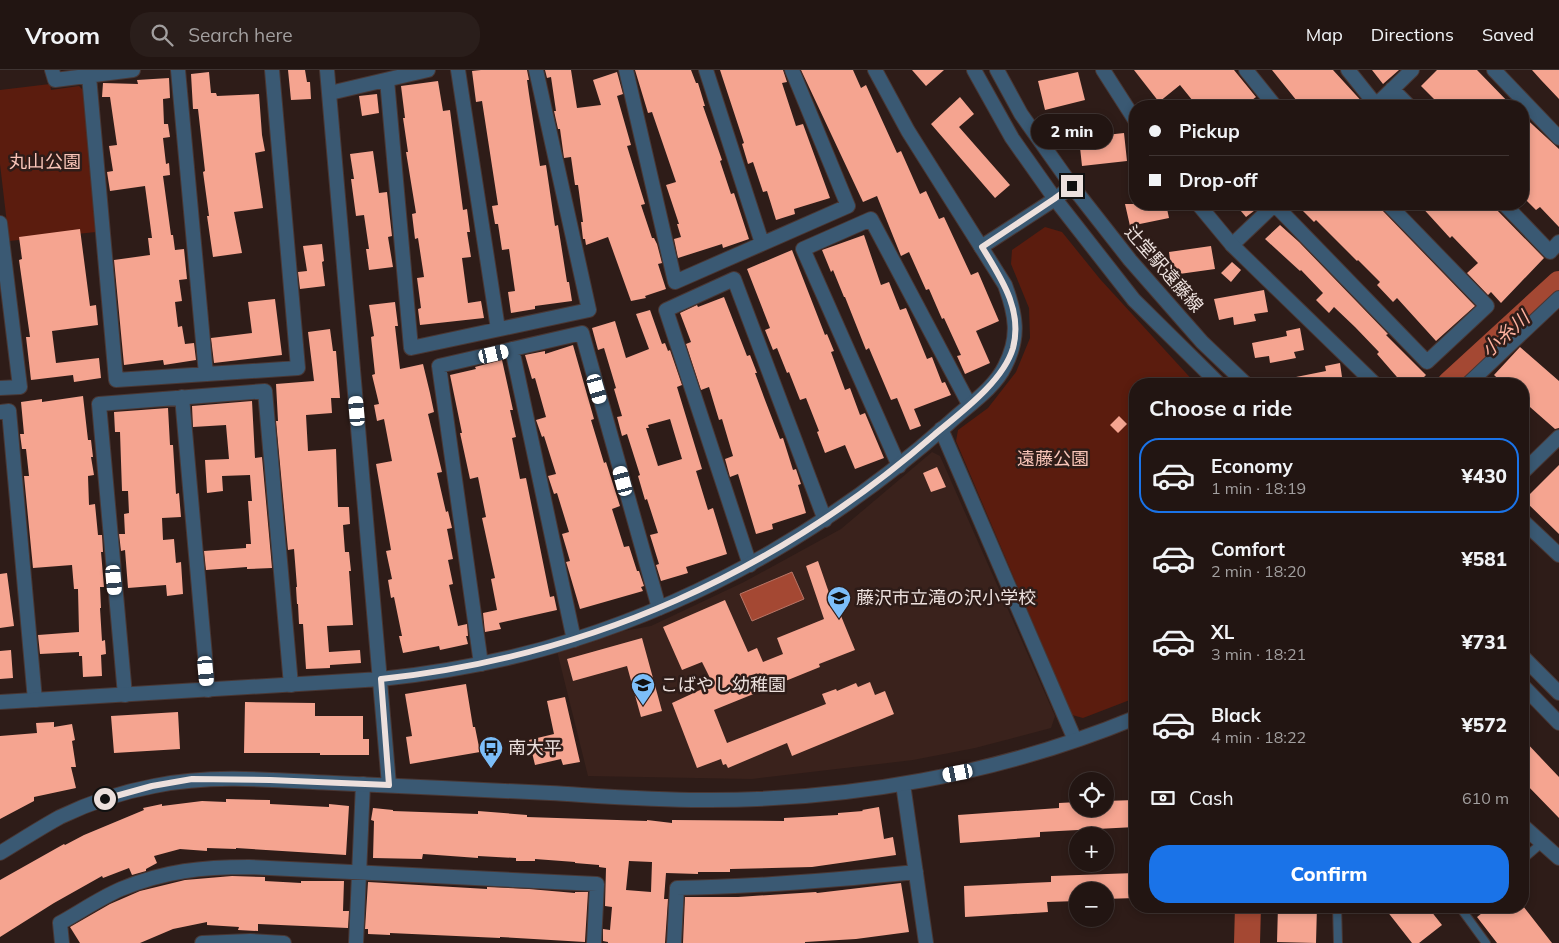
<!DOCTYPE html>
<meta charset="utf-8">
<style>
:root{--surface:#221512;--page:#2a1e1b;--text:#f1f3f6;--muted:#a29f9f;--line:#3f3432;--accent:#1a73e8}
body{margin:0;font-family:Mulish,"Noto Sans JP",sans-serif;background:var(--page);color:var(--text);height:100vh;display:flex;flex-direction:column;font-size:19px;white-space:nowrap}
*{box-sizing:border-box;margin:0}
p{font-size:16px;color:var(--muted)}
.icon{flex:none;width:28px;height:28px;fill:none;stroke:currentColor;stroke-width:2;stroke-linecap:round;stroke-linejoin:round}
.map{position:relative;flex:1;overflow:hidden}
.drawer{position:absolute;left:1129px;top:308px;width:400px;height:535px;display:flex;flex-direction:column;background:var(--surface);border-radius:20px;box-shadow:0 2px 8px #0003,0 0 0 1px var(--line)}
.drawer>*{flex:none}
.hud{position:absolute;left:1129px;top:30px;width:400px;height:110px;border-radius:20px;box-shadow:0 2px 8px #0003,0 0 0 1px var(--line);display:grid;align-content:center;height:110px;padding:0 20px;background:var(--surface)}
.buttons{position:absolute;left:1069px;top:702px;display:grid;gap:10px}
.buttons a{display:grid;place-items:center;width:45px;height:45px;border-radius:50%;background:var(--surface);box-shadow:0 2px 8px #0003,0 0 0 1px var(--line);font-size:25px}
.end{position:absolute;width:22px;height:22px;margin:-11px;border:6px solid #ece0dd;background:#111;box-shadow:0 0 0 2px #111}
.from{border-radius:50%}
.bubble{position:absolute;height:35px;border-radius:18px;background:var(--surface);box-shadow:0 2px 8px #0003,0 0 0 1px var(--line);font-size:16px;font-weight:800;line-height:35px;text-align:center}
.car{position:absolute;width:15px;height:30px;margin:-15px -8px;border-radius:6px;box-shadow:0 0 4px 1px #0007;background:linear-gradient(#fff 24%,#345 0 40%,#fff 0 76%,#345 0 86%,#fff 0)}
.hud b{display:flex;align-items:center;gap:18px;height:48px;font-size:19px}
.hud b+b{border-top:1px solid var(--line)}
.hud i{width:12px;height:12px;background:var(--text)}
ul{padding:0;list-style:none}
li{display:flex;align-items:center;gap:15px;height:75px;margin:0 10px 8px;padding:0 10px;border:2px solid transparent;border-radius:20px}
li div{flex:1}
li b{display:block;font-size:19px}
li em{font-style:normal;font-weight:800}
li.on{border-color:var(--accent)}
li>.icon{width:45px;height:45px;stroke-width:1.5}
h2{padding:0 20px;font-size:22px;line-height:60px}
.pay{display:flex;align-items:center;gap:12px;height:55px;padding:0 20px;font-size:19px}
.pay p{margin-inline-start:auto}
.button{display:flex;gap:10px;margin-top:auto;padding:10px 20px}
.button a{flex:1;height:58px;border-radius:20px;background:var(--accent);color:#fff;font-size:20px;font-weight:800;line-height:58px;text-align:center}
header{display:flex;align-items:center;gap:30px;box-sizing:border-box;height:70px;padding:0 25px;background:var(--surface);border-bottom:1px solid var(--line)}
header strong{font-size:24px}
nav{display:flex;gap:28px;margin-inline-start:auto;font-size:18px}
.search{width:350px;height:45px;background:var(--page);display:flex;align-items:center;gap:12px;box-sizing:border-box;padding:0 18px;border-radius:20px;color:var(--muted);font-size:19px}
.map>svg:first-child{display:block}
</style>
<header>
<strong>Vroom</strong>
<div class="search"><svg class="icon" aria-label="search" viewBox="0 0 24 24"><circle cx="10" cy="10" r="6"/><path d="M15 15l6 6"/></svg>Search here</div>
<nav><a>Map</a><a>Directions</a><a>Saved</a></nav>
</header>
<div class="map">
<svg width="1559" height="873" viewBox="0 0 1559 873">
<rect width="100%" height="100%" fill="#2e1c18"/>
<path fill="#3a221c" d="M932,382L940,386L1055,646L1051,658L975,678L913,690L752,709L588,706L555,573L651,556L744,512L841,459Z"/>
<path fill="#5b1c0e" d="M50,14L51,20L79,16L84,21L96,162L9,171L0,94V20Z
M1045,157L1062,162L1100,209L1196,314H1135V628L1083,648L1072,645L956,371L958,360L988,338L1016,302L1030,268L1029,238L1011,194L1012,180Z"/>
<path fill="#a44833" stroke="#ba7666" d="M792,502L804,529L752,551L740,524Z"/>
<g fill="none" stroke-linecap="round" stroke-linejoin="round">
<path stroke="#a44833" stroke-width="26" d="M1450,314L1559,214
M1247,873L1248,836"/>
</g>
<path fill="#f5a490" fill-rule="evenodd" d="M288,0H305L307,12H310L311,29L291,30Z
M481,0H527L529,10H527L529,24L540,96L546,95L555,156L558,155L567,212H569L572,231L535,236V239L511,243L508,222L515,221L509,179L502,180L498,154H495L492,136L498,135L482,31L476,32L472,1Z
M545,0H571L577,38L601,35L593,10L617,2L623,24L617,26L631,75L627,76L645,134L641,135L652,168H654L657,174L662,193L658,194L666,219L645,226L646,228L631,231L608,167L586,175L585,169H583L581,152H583L578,115H575L571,87L564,88L560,59H558L554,41H556L551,7L547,8Z
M635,0H691L696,13H698L705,36H703L722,90L720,91L731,124L734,123L749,169L723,178L722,174L678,188L674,169L681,167L677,154H679L666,115L676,112L652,42L648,43Z
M720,0H783L787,12L782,13L796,56L803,54L830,128L794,139L795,144L776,150L767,121L763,122L753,92L748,94L742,74L744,73Z
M801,0H853L861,18L866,15L897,83L901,81L920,124L926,121L939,149L944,147L971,205L978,202L999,251L976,261L990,293L965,304L957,286L961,285L944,248L942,249L929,219L926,220L909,182L901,186L877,126L863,132Z
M912,0H944L926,16Z
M1134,0H1234L1256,27L1244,36H1197L1180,15L1159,32Z
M1272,0H1333L1366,36H1301Z
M1372,0H1399L1383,14Z
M1437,0H1477L1512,36H1446L1440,30L1437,32L1421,16Z
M1532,0H1559V29L1541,10Z
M209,2L211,23H216L217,26L259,24L262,65L265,81L255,83L263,138L234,142L242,183L213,187L207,146H209L203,102L205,101L198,39H193L191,4Z
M1078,2L1085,30L1045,40L1038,11Z
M169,8L170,28L163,29L164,54H168L170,67L163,68L166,94L169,93L170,105L163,106L171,165H173L175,180L184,179L187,209L179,210L182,231L175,232L178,257L182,256L185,274L194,273L196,290L164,295L163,290L124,295L114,190L150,185L148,168H152L145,116L110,121L107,102L113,101L109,76L117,75L110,27H102L103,13L138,14L137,10Z
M438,11L443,41L450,40L463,140L467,139L470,162H467L471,187L462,188L468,233L481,231L484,248L420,255L418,239L421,238L417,208L424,207L418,168L415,169L412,144L416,143L406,82H408L403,48H405L401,16Z
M377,24L379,43L362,46L359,26Z
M960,27L974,44L959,57L1010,115L995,128L931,54Z
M1522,45L1559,79V157L1540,137L1536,140L1522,126Z
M1124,63L1127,91L1082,96L1079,68Z
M373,81L379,123L387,122L392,166L388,167L393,197L369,200L366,179H369L364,145L356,146L351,109H354L350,84Z
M1125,134H1166L1169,148L1130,156Z
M1235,134H1263L1246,147Z
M1296,134H1379L1382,140L1475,236L1436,271L1397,228L1393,232L1377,215L1380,212L1358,190L1357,191L1316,150L1314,152Z
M1419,134H1481L1488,141L1493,136L1544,188L1501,233L1491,222L1488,225L1467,203L1478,193L1452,166L1450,168Z
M1280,155L1299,172L1388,264L1386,265L1426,305L1417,314H1403L1377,284L1379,282L1355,257L1334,237L1329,243L1316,230L1323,223L1301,200L1300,201L1265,169Z
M80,159L90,236L96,235L98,255L52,261L56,293L99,288L101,308L74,312L73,305L31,310L26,267H30L19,190L22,189L19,167Z
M864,165L881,215L889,212L900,240L906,238L927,289L932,287L942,313L945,312L951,325L914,339L921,356L910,360L897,328L891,330L869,278L866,280L845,227H844L833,200L831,202L822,180Z
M322,174L324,191L322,192L325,216L300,219L298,202L307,201L303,176Z
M1211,176L1215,199L1172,205L1169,182Z
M792,180L825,265L827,264L834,281L831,282L845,320L850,318L860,345L865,343L884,388L855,399L845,375L825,383L817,362L819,361L806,328L800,330L789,302L787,303L777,278L773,280L765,260L770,258L747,199Z
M1232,192L1241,200L1231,212L1221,203Z
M1264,220L1268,242L1254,244L1256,251L1234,255L1233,247L1219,250L1214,229Z
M724,227L747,286L750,285L757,303H755L765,330L780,369L783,368L793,400L796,399L801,414L798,415L806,443L772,454L773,459L756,464L738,404L730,407L725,389L733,386L722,349L719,350L709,317L701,320L686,274L691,272L680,243L697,235L698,237Z
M275,229L282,285L214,293L211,268L252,263L248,232Z
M395,232L398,256H395L400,299L423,294L430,323L434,342L428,344L442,402L437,403L446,442L448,441L452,458L447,459L453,489L448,490L453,514L449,515L458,556L467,554L468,566H466L468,574L440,580L439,576L403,583L399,566H402L394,527L391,528L388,510L392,509L386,481L391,480L376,394L392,391L384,349L377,351L374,335L379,334L372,305L375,304L371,267L374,266L369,235Z
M650,240L662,274L665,273L668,281L670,280L682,315L677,317L702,399L696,401L708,440L713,438L727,484L686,497L688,503L661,511L656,495L659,494L650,465L658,463L647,429L645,430L638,406L640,405L627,364L622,366L617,347L622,346L614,319L616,318L604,278L598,280L592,258L615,251L626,288L649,279L636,244ZM670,349L682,389L658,396L646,358H649L648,355Z
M1300,258L1304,280L1294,282L1296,288L1270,293L1269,286L1255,288L1252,273L1287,266L1286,261Z
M330,259L333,281H336L340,328H331L332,343L306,345L308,381L336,379L338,437H349L350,454L343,455L345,482H349L351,501H349L353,555L327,556L329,582L360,580L361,593L330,595V598L306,599L303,554H299L298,534H297L296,517H297L294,479L288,480L276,351H278L276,314L314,311L308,262Z
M573,275L594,349L591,350L604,393L606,392L620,436L612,439L624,477L629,476L637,501H639L644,516L641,517L643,521L580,539L567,495L566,492L570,491L562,464L569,462L557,423L554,424L548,406L556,404L544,366L542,367L536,350L546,347L535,308L532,309L525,285L545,281V284Z
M1520,277L1559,311V358L1555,359L1522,330V314H1504L1494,305Z
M502,290L513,340H510L516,367L512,368L520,409L526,408L550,527L554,526L557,540L499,553L501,559L485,562L483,543L497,540L491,509L495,508L482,448L486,447L478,407L470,409L460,363H462L450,305L476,299L475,297Z
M1340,293L1343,314H1292L1291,308L1326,301L1325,296Z
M83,326L88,370H91L93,387H91L94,405L88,406L89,435L95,434L98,465H102L103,482H101L104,517H100L101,538H100L102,571L105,570L106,584L101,585L102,606L83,607L82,586H79V582L40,584L38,565L79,562L78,519H74L72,495L33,498L24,406H29L26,379H22L20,364H24L21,332L42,329V332Z
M252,331L255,388L262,387L272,498L247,499V497L206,500L204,481L246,478V474H251L248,431H252L250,405L222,406L223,421L207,423L205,390L229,389L226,355L193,357L192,336Z
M168,338L170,375H173L176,424L179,423L181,447L162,448L163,470L174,469L176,493L181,492L183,524L167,526L166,515L128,518L125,480L121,481L119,464H125L124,444L129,443L128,421H122L120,362H115L114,342Z
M1119,346L1127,354L1118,363L1110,355Z
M1559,395V464L1524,430Z
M937,397L946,417L931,422L923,403Z
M818,491L836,543L839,541L855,580L819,594L820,597L714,640L727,673L826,634L822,624L836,619L837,621L856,613L858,617L870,612L875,625L885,621L894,644L792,686L787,673L728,698L726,694L723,695L721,689L697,698L672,633L713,614L702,592L682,600L663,557L725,530L748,582L757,578L763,592L783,584L777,568L824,549L806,496Z
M7,503L14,556L0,558V504Z
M642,568L662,641L641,647L627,596L573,611L567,589Z
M11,580L13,608L0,609V581Z
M466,614L473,657H475L480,682L410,694L406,667L412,666L405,624Z
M565,627L580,692L563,695L561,689L535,695L529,670L554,664L547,631Z
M245,632L315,633V646H363V669H369V685H320V683H244Z
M178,642L180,679L114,683L111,646Z
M54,652V657L72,654L75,670L72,671L76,697H71L76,718L34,727V731L0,749V666L37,663L36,653Z
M1522,668L1559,707V748L1525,713L1529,710L1522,703Z
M226,729L270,730V734L329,737V734L349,736L346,785L236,778V779L207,778V781L180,779L154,786L157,793L146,799V801L132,805L129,798L103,808L102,806L54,833L0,867V810L64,774L65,775L84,765L144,740L143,738L162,734V736L202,731L226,732Z
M1135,730V757L1040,762V767L960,773L958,745L1059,738V733L1078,732V739H1105V731Z
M879,737L884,769L893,767L896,785L812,797L730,799V802H698V804L666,803L664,829H668L665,873H608V872L603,871V859L610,860L612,837L605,836L606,798L599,797V795L575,793V792L535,789V791H516V788L478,786V788L423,784L422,789L373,788L374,751L371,750L373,738L393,740V741L478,744V741L527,745V747L647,751V750L672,753V750L784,751V748L838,745V743L863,741L862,740ZM629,791L652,792L651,822L626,820Z
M1135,803V828L1105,829V821H1078V831L1047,832L1048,842L965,847L964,816L1051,812V806Z
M232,806L265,807V811L301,813V811H344L343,841H349L348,858L258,854V861L238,860L239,857L207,855V852L173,859L140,873H80L70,857L110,834L140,821L185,810Z
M368,812L487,819V817L529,819L575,823V822H588L585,871V872L500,867V868L390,863V865L368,864V859H365Z
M901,813L909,862L856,869L805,872V873H683L685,827H738L816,822L817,823Z
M1278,836H1317L1316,873L1277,872Z
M1383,836H1427L1442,855L1419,873H1412Z
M1491,836H1523L1552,873H1497L1477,847Z"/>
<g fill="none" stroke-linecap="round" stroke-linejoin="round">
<g stroke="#493734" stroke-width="10">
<path id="service" d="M1522,790L1543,772
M1337,836L1338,873
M1459,836L1486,873"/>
</g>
<g stroke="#493734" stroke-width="16">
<path id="minor" d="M52,0L55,10L133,0
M178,0L206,304
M458,0L498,259
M626,0L675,212L848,136L792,0
M706,0L762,173
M1246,0L1275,36
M1348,0L1376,35
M1494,0L1559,68
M89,6L116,310L298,298L272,0
M387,10L411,278L589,240L536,0
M1392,19L1409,36
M330,23L428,0
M1375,36L1412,0
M1274,134L1427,292L1487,236L1388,134
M1504,134L1550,182L1559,172
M0,153L20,317L0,318
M1232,175L1275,134
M981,177L1055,129L1072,116
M512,279L574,570
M1468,314L1559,228
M182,327L208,620
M0,342L9,341L35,630
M941,359L1075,670
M899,396L803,179L871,149L969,334
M1522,403L1559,367
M750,495L666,240L734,209L825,450
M481,594L439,296L582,263L659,538
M125,625L99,334L265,321L291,615
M903,714L926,873
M1522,755L1559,788
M62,873L60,853C80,842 100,828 121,819C164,801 203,797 249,797L597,814L594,873
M202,873L250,871L284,873
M356,873L363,714
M674,873L677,818C757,817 836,810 916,802"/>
</g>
<g stroke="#493734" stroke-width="16">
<path id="tertiary" d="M327,0L389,715
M974,0L1012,68L1055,129L1134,230L1219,314
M997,0L1021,44L1072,116L1130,190L1202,272L1246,314
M1103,0L1135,50
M1198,134L1232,175L1375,314
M1522,450L1559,485
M1522,586L1559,623
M1522,615L1559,653
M0,632L381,609C446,602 511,590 573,570C712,526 840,450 949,353C967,336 994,319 1005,296C1020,267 1016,245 1005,215L908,61L875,0
M0,783C20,771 40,758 60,747C89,733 122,722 154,716C213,704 275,710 334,713C406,716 478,720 550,723C601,726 651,730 702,730C848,731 999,704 1135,648"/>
</g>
<use href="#service" stroke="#3a5973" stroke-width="8"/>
<use href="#minor" stroke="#3a5973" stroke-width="14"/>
<use href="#tertiary" stroke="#3a5973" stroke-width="14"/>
</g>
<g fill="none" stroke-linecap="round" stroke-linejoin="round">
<path stroke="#ece0dd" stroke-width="6" d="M105,729L152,716L192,709L270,710L389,715L381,609C589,587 777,502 934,365C960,343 1003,312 1013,278C1023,240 1001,208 982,177L1054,129L1072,116"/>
</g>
<defs>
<g id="school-pin" transform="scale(1.25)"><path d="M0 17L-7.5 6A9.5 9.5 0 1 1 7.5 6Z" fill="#7cbef9" stroke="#2e1c18"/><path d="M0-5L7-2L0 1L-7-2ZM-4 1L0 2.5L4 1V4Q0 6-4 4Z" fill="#111"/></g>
<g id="bus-pin" transform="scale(1.25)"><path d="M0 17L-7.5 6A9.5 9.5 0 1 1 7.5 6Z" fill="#7cbef9" stroke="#2e1c18"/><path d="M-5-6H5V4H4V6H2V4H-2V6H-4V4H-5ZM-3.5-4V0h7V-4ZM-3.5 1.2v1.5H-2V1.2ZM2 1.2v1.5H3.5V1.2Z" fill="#111"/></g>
</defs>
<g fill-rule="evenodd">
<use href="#school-pin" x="839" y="528"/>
<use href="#school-pin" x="643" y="615"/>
<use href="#bus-pin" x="491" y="678"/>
</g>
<g text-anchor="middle" stroke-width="5" stroke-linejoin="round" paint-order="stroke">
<g font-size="18" fill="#f9c5b8" stroke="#2e1c18">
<text x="45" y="98">丸山公園</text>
<text x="1053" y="395">遠藤公園</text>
</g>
<g font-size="18" fill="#ece0dd" stroke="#2e1c18">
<text transform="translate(1164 199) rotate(49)" y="6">辻堂駅遠藤線</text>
</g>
<g font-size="18" fill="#ece0dd" stroke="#2e1c18" text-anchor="start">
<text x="856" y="534">藤沢市立滝の沢小学校</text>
<text x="660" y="621">こばやし幼稚園</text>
<text x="508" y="684">南大平</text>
</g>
<g font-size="19" font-style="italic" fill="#feb19f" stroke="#2e1c18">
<text transform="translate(1505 264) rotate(-42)" y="7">小糸川</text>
</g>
</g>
</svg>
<div class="buttons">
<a><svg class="icon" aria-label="locate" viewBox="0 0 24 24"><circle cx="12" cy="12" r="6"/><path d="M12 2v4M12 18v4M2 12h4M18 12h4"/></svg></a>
<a>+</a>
<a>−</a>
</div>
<i class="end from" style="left:105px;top:729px"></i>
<i class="end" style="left:1072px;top:116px"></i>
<div class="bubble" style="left:1031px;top:44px;width:82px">2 min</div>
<i class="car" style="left:494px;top:284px;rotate:77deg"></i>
<i class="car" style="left:597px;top:319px;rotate:164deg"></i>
<i class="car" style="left:357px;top:341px;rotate:355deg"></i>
<i class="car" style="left:623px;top:411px;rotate:345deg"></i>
<i class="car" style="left:114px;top:510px;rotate:175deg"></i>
<i class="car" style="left:206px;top:601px;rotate:175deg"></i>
<i class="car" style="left:958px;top:703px;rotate:259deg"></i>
<div class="hud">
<b><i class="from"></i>Pickup</b>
<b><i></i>Drop-off</b>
</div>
<section class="drawer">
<h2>Choose a ride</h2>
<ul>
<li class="on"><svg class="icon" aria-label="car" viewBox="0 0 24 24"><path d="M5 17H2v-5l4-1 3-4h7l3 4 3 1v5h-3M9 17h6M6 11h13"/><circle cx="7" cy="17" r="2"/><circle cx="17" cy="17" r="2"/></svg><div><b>Economy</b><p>1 min · 18:19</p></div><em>¥430</em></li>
<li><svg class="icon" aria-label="car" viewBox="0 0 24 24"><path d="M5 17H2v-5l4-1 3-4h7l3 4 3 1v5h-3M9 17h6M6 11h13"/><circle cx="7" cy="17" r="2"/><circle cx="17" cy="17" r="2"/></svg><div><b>Comfort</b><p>2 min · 18:20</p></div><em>¥581</em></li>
<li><svg class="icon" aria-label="car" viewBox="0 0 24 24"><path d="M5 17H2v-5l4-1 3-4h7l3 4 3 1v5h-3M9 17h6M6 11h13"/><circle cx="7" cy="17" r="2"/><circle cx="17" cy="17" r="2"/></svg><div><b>XL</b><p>3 min · 18:21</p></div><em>¥731</em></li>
<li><svg class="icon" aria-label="car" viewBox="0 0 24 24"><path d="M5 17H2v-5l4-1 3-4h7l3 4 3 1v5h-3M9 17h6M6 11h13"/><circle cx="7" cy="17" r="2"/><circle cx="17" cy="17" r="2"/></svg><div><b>Black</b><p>4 min · 18:22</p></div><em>¥572</em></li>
</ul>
<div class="pay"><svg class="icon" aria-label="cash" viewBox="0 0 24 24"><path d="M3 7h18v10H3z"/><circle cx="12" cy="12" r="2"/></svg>Cash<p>610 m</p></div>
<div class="button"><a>Confirm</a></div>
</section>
</div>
